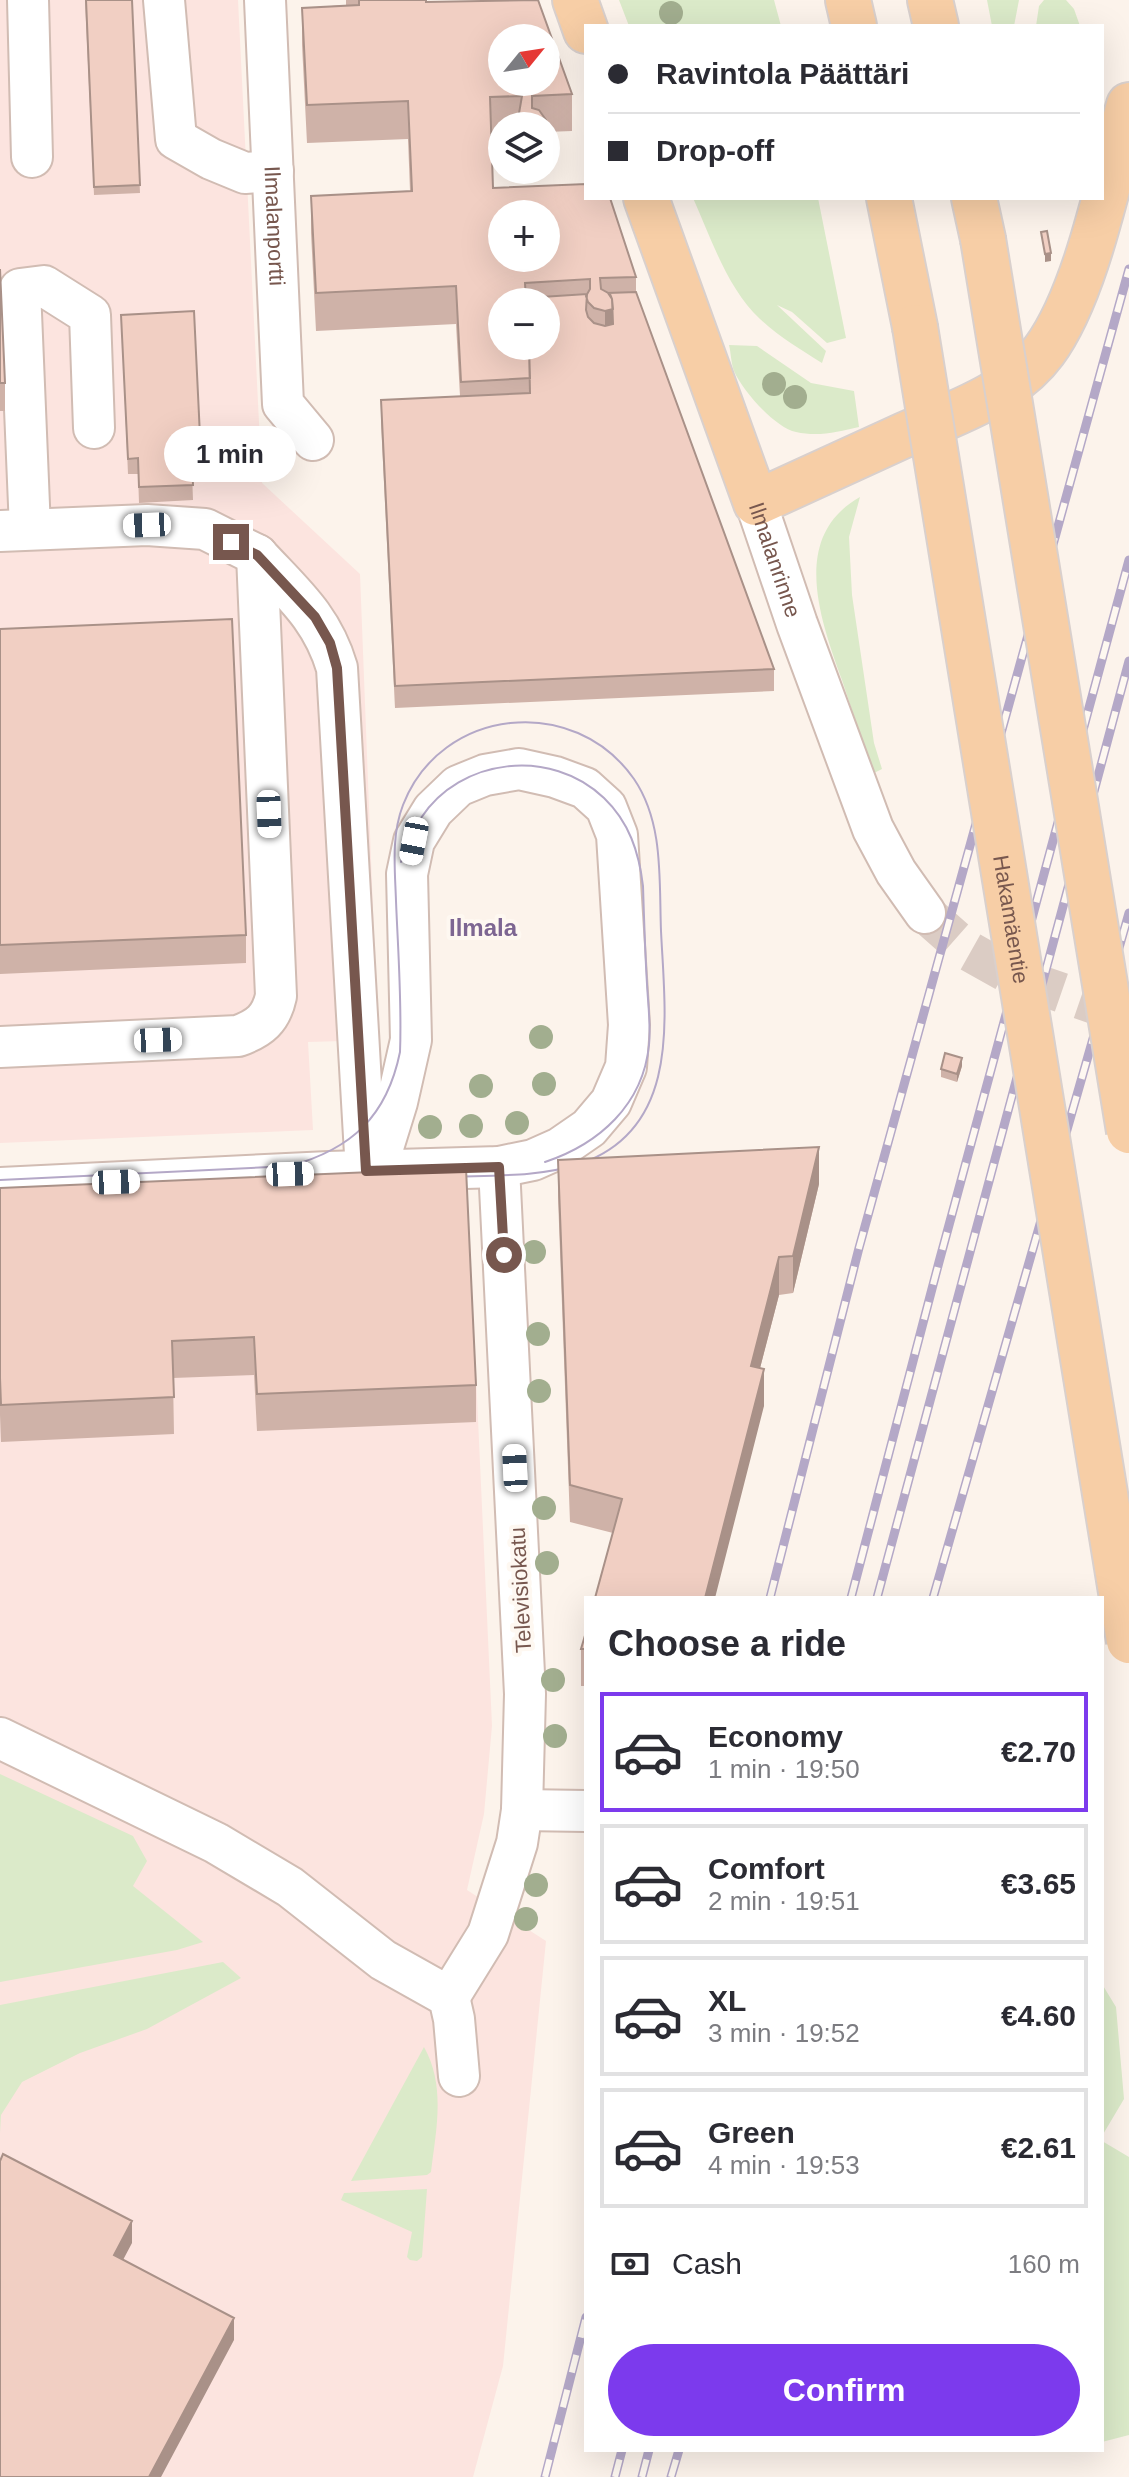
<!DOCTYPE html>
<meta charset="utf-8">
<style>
:root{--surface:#fff;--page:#f2f2f3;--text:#2b2b33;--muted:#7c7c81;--line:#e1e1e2;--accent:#7c3aed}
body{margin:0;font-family:Helvetica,sans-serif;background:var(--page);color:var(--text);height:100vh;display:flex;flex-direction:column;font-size:30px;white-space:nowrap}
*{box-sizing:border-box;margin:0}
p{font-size:26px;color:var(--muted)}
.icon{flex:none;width:44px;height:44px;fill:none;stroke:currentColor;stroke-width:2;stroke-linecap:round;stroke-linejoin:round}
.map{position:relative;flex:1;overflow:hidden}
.details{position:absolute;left:584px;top:1596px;width:520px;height:856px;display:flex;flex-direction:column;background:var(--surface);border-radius:0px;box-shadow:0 8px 32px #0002}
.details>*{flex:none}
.guide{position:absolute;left:584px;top:24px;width:520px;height:176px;border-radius:0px;box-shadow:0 8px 32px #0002;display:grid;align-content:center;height:176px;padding:0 24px;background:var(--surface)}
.needle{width:52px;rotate:60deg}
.buttons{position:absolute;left:488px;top:24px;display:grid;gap:16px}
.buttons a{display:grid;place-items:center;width:72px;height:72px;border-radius:50%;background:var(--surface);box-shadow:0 8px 32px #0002;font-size:40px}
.end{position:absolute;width:36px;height:36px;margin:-18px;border:10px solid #77574e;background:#fff;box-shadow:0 0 0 4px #fff}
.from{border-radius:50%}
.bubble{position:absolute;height:56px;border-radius:28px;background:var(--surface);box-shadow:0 8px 32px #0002;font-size:26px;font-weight:800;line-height:56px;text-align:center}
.car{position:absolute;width:24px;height:48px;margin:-24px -12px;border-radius:10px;box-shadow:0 0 6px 2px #0007;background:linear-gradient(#fff 24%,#345 0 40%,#fff 0 76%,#345 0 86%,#fff 0)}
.guide b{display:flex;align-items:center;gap:28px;height:76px;font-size:30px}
.guide b+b{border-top:2px solid var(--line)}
.guide i{width:20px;height:20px;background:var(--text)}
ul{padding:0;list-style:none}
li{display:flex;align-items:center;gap:24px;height:120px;margin:0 16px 12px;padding:0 8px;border:4px solid var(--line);border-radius:0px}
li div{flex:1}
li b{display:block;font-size:30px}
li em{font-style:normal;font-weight:800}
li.active{border-color:var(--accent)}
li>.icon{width:72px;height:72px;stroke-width:1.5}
h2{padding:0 24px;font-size:36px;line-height:96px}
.pay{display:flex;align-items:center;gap:20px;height:88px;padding:0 24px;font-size:30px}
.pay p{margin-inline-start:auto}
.primary-button{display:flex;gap:16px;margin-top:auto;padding:16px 24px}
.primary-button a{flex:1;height:92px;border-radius:48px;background:var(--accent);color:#fff;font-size:32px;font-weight:800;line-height:92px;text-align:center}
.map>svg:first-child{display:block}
</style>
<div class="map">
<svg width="1129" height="2477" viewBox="0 0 1129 2477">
<rect width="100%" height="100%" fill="#fcf3eb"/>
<path fill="#fce4df" d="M0,0H238L262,483L360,574L378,1040L308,1042L313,1130L0,1143Z
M468,1200L492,1726L484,1814L467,1890L546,1941L503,2366L473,2477H0V1222Z"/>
<path fill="#dbeac9" d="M619,0H774L781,26H629Z
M987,0H1019L1014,26H992Z
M1044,0H1066L1074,9L1080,26H1036L1039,6Z
M693,198H818L846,338L827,343L792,312L777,305L826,351L822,363C801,350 778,336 760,319C727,288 711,238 693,198Z
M729,345L757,346L811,383L854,391L859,427C838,432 818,437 796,432C775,428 742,390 734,371C731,363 731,353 729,345Z
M860,497L849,537L852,595L874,743L882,769L874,773C863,742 852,711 842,680C821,621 789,537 860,497Z
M0,1774L133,1836L147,1861L133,1886L203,1942L177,1950L0,1982Z
M223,1962L241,1978L147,2029L80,2053L22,2082L1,2115L0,2133V2005Z
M1102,1984L1116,2007L1124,2099L1102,2136Z
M424,2047C446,2086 436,2130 431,2172L427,2175L351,2181Z
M1102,2141L1129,2157V2435L1102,2442Z
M427,2189L422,2257L417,2261L410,2260L407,2257L412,2232L341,2200L344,2193Z"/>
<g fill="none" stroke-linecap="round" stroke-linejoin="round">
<path stroke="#dbccc4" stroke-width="40" stroke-dasharray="40 20" stroke-linecap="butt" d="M925,913L967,950L1013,976L1129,1016"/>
<g stroke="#d1bcb3" stroke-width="44">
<g id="minor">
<path d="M28,0L32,157"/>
<path d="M164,0L176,139L211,159L245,173L273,171"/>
<path id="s1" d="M265,0L283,404L313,440"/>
<path id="s2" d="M756,503L797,624L873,829L896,872L925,913"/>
<path d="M30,529L20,289L44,286L90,315L94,428"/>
<path d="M0,531L147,525L205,529L257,555L276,996C271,1019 260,1028 238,1036L0,1047"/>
<path d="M257,555C292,593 322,617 337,668L366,1171"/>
<path d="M0,1188L329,1172L499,1167L533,1160L560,1148L589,1128L611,1102L626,1067L629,1025L617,835L606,807L585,788L555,777L519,769L485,775L458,786L433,810L414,841L407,874L411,1040L397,1102L376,1170"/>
<path d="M0,1738L216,1843L290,1887L383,1960L449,1997L454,2019L459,2076"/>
<path d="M522,1810L586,1811"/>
<path d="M449,1997L488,1934L517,1843L522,1810L525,1694L499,1167"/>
</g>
</g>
<g stroke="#d9d0cd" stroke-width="48">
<path id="major" d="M575,0L586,31
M848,0L854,26
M930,0L936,26
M646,198L756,503C804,481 852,459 900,437C949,415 1011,396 1044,351C1087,293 1109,176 1129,105
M889,198L915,327
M974,198L983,239"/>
</g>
<use href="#minor" stroke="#fff" stroke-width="40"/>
<use href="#major" stroke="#f7cea6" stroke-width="44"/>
<path stroke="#b4a8c7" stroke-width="2" d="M401,862C404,846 411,832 421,818C460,758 551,747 604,798C629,822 639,852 643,886C644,918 645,951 647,984C648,1004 651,1025 649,1045C643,1105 599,1144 545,1162
M0,1180L290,1166C352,1149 387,1116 400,1052C402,1002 398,951 396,901C395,869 391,836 403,805C441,707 574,693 634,779C664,823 659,880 661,931C665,1015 682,1127 582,1163C539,1178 488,1175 444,1177"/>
<g stroke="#b4a8c7" stroke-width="9">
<path id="rail" d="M770,1598L859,1248L1129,269
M851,1598L939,1262L1129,560
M877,1598L1129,661
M933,1598L1129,913
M545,2477L586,2317
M615,2477L622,2450
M642,2477L649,2450
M671,2477L679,2450"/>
</g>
<use href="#rail" stroke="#fef8f1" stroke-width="6" stroke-dasharray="18" stroke-linecap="butt"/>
<g stroke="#d9d0cd" stroke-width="48" stroke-linecap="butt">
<g id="major-bridge">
<path d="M983,239L1129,1131"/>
<path id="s3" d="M915,327L1129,1641"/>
</g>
</g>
<use href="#major-bridge" stroke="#f7cea6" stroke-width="44"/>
</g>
<g fill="#a2ae8f">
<circle cx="671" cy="13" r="12"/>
<circle cx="774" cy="384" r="12"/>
<circle cx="795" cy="397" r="12"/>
<circle cx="541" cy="1037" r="12"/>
<circle cx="544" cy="1084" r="12"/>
<circle cx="481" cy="1086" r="12"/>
<circle cx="517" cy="1123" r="12"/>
<circle cx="471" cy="1126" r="12"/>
<circle cx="430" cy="1127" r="12"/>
<circle cx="534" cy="1252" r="12"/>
<circle cx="538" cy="1334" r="12"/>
<circle cx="539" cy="1391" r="12"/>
<circle cx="544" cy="1508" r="12"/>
<circle cx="547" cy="1563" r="12"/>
<circle cx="553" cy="1680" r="12"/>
<circle cx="555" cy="1736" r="12"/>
<circle cx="536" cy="1885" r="12"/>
<circle cx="526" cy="1919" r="12"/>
</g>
<path fill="#cfb2a8" d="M85,0H132L140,193L94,195Z
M346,0H426V2L572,94V131L546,132V126H502V134L491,135L493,188L636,277V292L774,669V691L395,708L381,422V400L460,396L456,324L316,331L311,233V196L410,191L408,139L307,143L302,45V8L346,5Z
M0,269L5,383V411H0Z
M121,315L201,457V473H192L193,500L139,503L138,474H128Z
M0,629L246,935V963L0,974Z
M962,1066L957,1082L941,1077V1069Z
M558,1160L819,1184L793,1293L779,1295L760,1368L764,1406L613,1533L570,1522L558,1197Z
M0,1188L476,1385V1422L257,1431L254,1375L173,1378L174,1434L1,1442L0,1415Z
M586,1632V1686H581V1649Z"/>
<path fill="#a99188" d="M1051,253V261L1045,262V254Z
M613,309V346L605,349V311Z
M962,1058V1066L957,1082V1074Z
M819,1147V1184L793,1293V1256Z
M779,1257V1295L751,1403V1366Z
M764,1369V1406L715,1598H705Z
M132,2221V2243L114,2277V2255Z
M234,2318V2340L161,2477H149Z"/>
<path fill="#f1cfc3" stroke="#a99188" stroke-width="2" fill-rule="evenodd" d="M86,0H132L140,185L94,187Z
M359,0H426V2L538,0L572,94L532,96V108L539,110L546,120L542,126H526L518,119L522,96L490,97L493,188L586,184V198H610L636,277L600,278L601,289L610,294L612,299L613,309L605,311L594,308L588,302L586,296L590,289V279L525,283L526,302H502V346H529L530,378L461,382L456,286L316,293L311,196L412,191L408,101L307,105L302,8L359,5ZM502,38H546V82H502ZM502,214H546V258H502Z
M1047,231L1051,253L1045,254L1041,232Z
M0,269L5,383H0Z
M636,292L774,669L395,686L381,400L530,393L529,346H546V302H526V298L587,294L586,310L588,317L594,323L605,326L613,324L612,299L608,293Z
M194,311L201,457L192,458L193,485L139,487L138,458L128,459L121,315Z
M232,619L246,935L0,945V629Z
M945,1053L962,1058L957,1074L941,1069Z
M819,1147L793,1256L779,1257L751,1366L764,1369L705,1598H595L622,1499L570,1485L558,1160Z
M466,1168L476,1385L257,1394L254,1337L172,1341L174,1397L1,1405L0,1378V1188Z
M586,1632V1649H581Z
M3,2154L132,2221L114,2255L234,2318L149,2477H0V2161Z"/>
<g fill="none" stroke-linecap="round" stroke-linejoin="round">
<path stroke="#77574e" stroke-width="10" d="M231,542L257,555L315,617L330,643L337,668L366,1171L499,1167L504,1255"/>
</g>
<g text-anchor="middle" stroke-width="8" stroke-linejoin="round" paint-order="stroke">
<g font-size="22" fill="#77574e" stroke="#fef8f1">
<text dy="8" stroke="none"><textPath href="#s1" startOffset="226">Ilmalanportti</textPath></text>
<text dy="8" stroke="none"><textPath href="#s2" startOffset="60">Ilmalanrinne</textPath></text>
<text dy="8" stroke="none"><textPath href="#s3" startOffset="600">Hakamäentie</textPath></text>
<text transform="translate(520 1590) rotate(-93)" y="8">Televisiokatu</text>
</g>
<g font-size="24" font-weight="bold" fill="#7d6692" stroke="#fef8f1">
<text x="483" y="936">Ilmala</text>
</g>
</g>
</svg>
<div class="buttons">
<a><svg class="needle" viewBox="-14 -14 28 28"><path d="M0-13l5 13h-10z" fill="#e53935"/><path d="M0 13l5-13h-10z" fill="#7c7c81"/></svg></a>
<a><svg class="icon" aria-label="layers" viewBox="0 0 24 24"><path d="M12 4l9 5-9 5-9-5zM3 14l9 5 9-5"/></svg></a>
<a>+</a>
<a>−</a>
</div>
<i class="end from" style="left:504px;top:1255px"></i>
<i class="end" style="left:231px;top:542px"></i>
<div class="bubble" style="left:164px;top:426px;width:132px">1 min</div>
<i class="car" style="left:147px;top:525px;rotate:268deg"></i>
<i class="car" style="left:269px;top:814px;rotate:178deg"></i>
<i class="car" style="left:414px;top:841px;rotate:191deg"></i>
<i class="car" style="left:158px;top:1040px;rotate:88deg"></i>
<i class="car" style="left:290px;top:1174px;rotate:88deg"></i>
<i class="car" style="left:116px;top:1182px;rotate:88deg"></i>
<i class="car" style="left:515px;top:1468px;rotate:357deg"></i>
<div class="guide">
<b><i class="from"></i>Ravintola Päättäri</b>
<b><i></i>Drop-off</b>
</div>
<section class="details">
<h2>Choose a ride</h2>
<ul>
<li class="active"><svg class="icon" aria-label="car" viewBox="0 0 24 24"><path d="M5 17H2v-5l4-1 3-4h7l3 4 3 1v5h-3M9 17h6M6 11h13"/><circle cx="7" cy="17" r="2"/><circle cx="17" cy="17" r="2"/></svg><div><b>Economy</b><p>1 min · 19:50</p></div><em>€2.70</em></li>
<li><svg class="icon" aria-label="car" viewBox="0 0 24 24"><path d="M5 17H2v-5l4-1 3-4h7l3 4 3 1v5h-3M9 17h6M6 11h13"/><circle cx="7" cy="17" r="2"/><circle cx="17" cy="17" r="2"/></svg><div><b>Comfort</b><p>2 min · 19:51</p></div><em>€3.65</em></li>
<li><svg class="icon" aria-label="car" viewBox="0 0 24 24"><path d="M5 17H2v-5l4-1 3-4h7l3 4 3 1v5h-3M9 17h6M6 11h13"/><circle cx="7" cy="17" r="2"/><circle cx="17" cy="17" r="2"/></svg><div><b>XL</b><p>3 min · 19:52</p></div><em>€4.60</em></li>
<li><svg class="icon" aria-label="car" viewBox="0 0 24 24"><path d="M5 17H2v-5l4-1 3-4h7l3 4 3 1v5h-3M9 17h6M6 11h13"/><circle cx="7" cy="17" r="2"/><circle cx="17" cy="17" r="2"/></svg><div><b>Green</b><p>4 min · 19:53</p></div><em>€2.61</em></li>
</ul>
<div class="pay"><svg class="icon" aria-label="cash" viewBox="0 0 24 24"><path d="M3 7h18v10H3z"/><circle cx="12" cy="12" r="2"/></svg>Cash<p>160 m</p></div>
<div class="primary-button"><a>Confirm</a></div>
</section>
</div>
